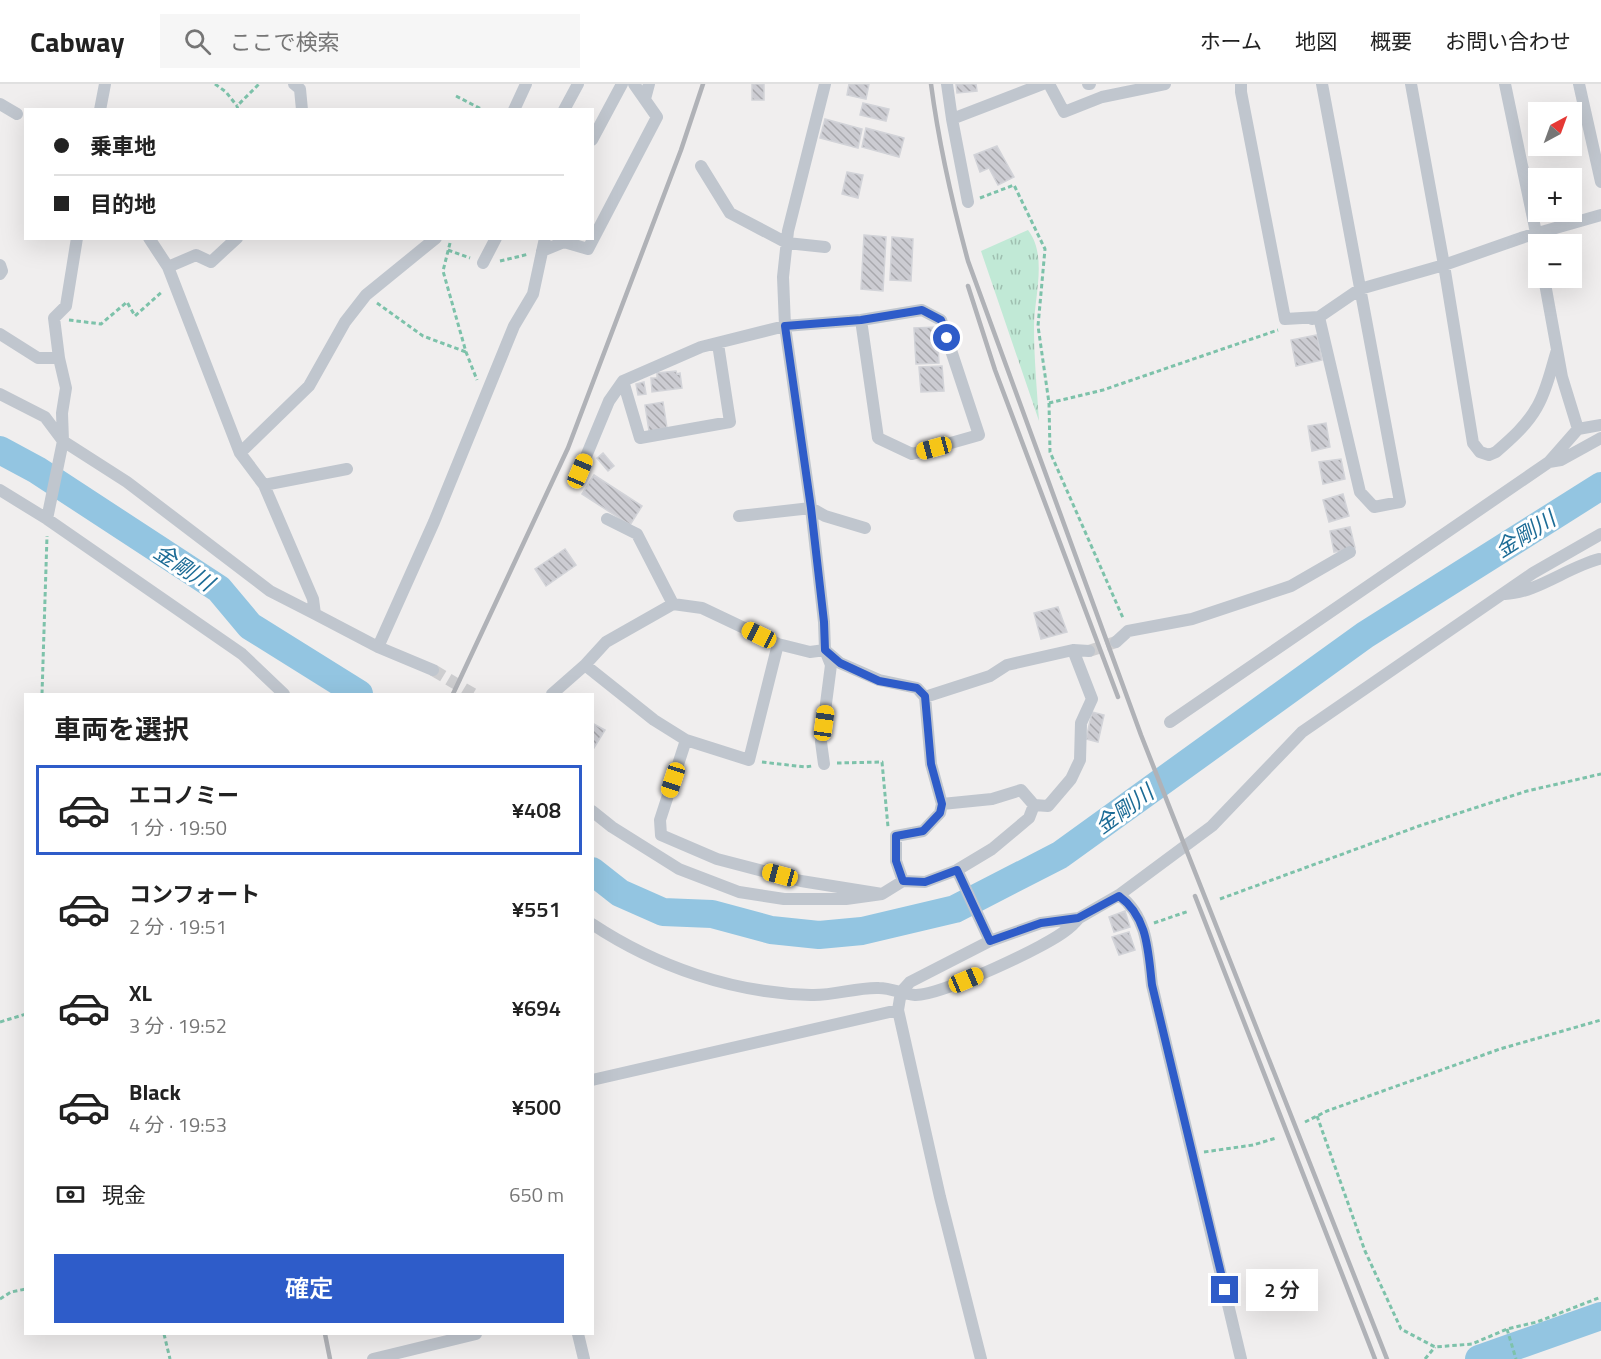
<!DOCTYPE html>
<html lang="ja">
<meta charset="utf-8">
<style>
:root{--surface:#fff;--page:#f6f6f6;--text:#222;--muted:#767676;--line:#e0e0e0;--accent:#2e5cc9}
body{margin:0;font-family:"Titillium Web","Noto Sans JP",sans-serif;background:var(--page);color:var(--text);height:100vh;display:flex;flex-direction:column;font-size:22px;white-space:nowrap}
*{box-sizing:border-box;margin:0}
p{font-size:20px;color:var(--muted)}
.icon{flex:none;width:33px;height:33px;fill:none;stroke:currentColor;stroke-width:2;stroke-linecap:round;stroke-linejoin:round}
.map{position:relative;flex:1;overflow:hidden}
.panel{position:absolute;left:24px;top:609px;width:570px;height:642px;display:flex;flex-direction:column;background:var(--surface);border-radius:0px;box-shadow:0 6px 24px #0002}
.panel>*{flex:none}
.banner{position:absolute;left:24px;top:24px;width:570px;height:132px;border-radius:0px;box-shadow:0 6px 24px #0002;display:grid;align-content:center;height:132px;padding:0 30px;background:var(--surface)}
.needle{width:39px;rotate:41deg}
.controls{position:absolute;left:1528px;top:18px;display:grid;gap:12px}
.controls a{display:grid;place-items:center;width:54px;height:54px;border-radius:0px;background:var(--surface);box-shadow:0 6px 24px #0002;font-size:30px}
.end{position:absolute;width:27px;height:27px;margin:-14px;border:8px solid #2e5cc9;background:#fff;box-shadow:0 0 0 3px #fff}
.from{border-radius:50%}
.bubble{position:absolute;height:42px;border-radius:0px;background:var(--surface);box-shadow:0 6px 24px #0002;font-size:20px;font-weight:600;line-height:42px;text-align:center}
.car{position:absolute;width:18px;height:36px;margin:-18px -9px;border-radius:8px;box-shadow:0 0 4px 2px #0007;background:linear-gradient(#f5c518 24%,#345 0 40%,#f5c518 0 76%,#345 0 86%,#f5c518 0)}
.banner b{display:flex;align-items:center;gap:21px;height:57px;font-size:22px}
.banner b+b{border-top:2px solid var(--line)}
.banner i{width:15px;height:15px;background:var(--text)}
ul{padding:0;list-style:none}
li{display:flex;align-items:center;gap:18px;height:90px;margin:0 12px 9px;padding:0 18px;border:3px solid transparent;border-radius:0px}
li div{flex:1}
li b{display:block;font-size:22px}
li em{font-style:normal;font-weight:600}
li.on{border-color:var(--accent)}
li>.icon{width:54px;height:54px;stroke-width:1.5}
h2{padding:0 30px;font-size:27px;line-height:72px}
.pay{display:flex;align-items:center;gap:15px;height:66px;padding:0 30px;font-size:22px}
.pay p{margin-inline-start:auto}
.action{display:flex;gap:12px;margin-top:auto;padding:12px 30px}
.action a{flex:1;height:69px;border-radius:0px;background:var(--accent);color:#fff;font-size:24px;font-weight:600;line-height:69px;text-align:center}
header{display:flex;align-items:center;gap:36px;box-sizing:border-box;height:84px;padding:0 30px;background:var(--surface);border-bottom:2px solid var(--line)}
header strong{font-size:28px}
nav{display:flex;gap:33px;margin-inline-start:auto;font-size:21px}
.search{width:420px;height:54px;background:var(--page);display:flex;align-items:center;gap:15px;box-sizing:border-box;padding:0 21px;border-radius:0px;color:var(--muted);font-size:22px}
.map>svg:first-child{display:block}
</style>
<header>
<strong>Cabway</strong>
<div class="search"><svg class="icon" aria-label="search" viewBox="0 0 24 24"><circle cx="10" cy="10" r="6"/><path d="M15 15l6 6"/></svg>ここで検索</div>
<nav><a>ホーム</a><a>地図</a><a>概要</a><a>お問い合わせ</a></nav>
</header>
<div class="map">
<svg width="1601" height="1275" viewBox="0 0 1601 1275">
<defs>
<pattern id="grass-tufts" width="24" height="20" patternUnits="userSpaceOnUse" patternTransform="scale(1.5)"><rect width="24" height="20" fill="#c1e9d6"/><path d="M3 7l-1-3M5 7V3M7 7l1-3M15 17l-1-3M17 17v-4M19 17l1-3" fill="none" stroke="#9fbfb0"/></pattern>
<pattern id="building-back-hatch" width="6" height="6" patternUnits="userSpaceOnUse" patternTransform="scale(1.5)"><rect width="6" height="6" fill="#ccccd2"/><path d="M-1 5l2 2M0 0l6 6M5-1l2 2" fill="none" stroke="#a8a8ad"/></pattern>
</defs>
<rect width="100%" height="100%" fill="#f0eeee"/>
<path fill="url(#grass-tufts)" d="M1028,146C1048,172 1034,213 1034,243C1034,274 1037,306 1039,337L981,167Z"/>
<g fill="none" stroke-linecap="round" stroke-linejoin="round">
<path stroke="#93c5e1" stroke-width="28" d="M0,366L37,386L219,505L250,542L359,610
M592,787L620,809L663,828L712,830L771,846L819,851L862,847L955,825L1060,771L1365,551L1601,402
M1479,1275L1601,1232"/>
</g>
<path fill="url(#building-back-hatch)" stroke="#d2d3d8" stroke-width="1.5" d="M752,0H764V16H752Z
M849,0H869L866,15L847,11Z
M956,0H976L977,7L957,9Z
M863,19L889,25L886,37L860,31Z
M825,35L862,45L858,64L820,54Z
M866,44L904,54L899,73L862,63Z
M997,62L1014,93L998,101L989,84L980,88L974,71Z
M847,88L863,91L858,114L842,110Z
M864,151L886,153L883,207L861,205Z
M892,153L913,155L911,197L890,196Z
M937,243L939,279L916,280L914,244Z
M1317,251L1322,276L1296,282L1291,256Z
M942,282L944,307L921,308L919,283Z
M676,287L677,290L680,289L682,304L652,308L651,294H657V289Z
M644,298L646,310L638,311L636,300Z
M663,318L667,344L649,347L645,321Z
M1326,339L1330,363L1312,367L1308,342Z
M603,369L614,382L608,387L597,374Z
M1341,375L1345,395L1323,400L1319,378Z
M594,391L642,422L630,441L582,410Z
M1343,410L1349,432L1329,438L1323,416Z
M1350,443L1355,464L1334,468L1330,447Z
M565,465L576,481L546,502L535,485Z
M1058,523L1067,548L1041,555L1034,529Z
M1092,628L1104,631L1098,658L1086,655Z
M592,639L605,646L592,667Z
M1125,827L1130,843L1114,848L1109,833Z
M1129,848L1135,866L1119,871L1112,853Z"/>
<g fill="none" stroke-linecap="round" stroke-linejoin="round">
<path stroke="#ceced0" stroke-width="12" stroke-dasharray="12 6" stroke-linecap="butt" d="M1089,567L1116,558
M433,586L473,610"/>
<path stroke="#7dc2aa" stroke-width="3" stroke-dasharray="4.5 3" stroke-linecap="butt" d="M215,0L226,8L237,22
M456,12L483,26
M238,26L237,22L259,0
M980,114L1014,101L1045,165L1038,242L1049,319L1103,306L1278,246
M450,159L443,187L466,268L477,296
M448,166L470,174
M500,177L529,170
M377,219L423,252L466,268
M69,236L101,240L127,218L135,232L163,207
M1049,319L1050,368L1123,534
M42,610L47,452
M762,678L805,683L812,682
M837,679L882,678L888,743
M1220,815L1419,742L1527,707L1601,690
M1154,839L1189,827
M0,938L26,930
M1317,1032L1365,1167L1401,1245L1435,1263L1472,1260L1507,1245L1537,1238L1601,1213
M1305,1038L1327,1027L1500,965L1601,936
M1204,1068L1253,1061L1276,1054
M0,1215L11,1208L26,1205
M1507,1245L1516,1275
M164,1250L170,1275
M1425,1275L1435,1263"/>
<path stroke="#c0c6ce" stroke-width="12" d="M294,0L300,5L302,26
M947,0L952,35L968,118
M1049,0L1064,28L1102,13L1165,0
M1088,0H1090
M1241,0V8L1285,235L1319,233L1360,408L1374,423L1400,418L1322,0
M1411,0L1444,181L1473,359L1480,368L1489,371L1496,368C1511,355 1527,341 1537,323C1547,306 1551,285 1557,266
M1505,0L1539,163
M1579,0L1601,98
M645,15L649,0
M0,20L17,30
M100,26L105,0
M514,26L526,0
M564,26L578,0
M952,35L1043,0
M592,56L622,0
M701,82L730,129L787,159L825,163
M149,154L168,183L240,369L264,401L313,515L315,530L378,563L433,586
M542,167L564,158L588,165L657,33L634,0
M483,179L496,154
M0,181L2,187L0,190
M168,183L196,171L211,178L237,154
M1544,194L1562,293L1578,345
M1312,235L1319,233L1360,205L1444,181L1524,153L1601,131
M0,250L38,274H59
M718,260L730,338L640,354L623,297L701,263L785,242L861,236L922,226L941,236L979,351L912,370L878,354L861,236
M0,310L45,333L63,357L127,398L270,507L315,530
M240,369L309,302L345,238L366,211L436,154
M1549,378L1561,376L1601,354
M580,387L609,317L623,297
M264,401L347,385
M0,406L47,435L242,570L284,610
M739,432L811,424L825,432L865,444
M47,435L63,357L62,329L66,304L59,274L54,234L66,222L77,154
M607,435L637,450L673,520
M1505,510C1536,509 1568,483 1599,475
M1116,558L1128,547L1192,535L1291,502L1350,468
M378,563L434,438L514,242L533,210L545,154
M1073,566L1089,567
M585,581L654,636L686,656L660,736L661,751L717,775L801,797L882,810
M552,610L585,581L606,558L673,520L702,524L778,560L810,568L825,566L840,579L879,596L917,604L925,613L931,680L942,720L940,729L923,747L896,752V777L903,797L925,798L957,786L992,765L1029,734L1034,721
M925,613L990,592L1007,581L1073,566L1092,615L1081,639L1080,676L1071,695L1048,722L1034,721L1021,706L992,715L942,720
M1170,638L1549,378L1578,345L1601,341
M686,656L749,676L778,560
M824,680L821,658L831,581L825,566L824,538L811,424L785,242L783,193L788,147L825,0
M592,727L612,743L679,785L739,808L784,815H846L882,810L903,797
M957,786L990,857
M1119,811C1148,833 1148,867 1152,901L1241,1275
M592,840C657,883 733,909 811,911C834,912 857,903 879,904C891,904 903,910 915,911C940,912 1049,862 1069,844C1073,841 1076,837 1079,834
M592,996L898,926
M578,1250L584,1275
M373,1275L476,1250
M981,1275L940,1113L898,926L901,908L910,898L990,857L1041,839L1079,834L1119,811L1212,742L1302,648L1533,489L1601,450"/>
<path stroke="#b0b2b7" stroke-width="4.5" d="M931,0C939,61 952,118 968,177L1141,651L1387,1275
M968,202L995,286L1118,613
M453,610L568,364L681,66L703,0
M1195,812L1375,1275
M325,1250L330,1275"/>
</g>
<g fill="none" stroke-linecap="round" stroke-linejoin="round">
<path stroke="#2e5cc9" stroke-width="8" d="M947,254L941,236L922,226L861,236L785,242L811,424L824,538L825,566L840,579L879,597L917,604L925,612L931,680L942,720L940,729L923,747L896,752V777L903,797L925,798L957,786L990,857L1041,839L1078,834L1119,812C1148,833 1148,867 1152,901L1225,1206"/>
</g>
<g text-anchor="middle" stroke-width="6" stroke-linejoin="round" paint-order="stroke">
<g font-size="22" font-style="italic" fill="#1d6c96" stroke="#fff">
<text transform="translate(1525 450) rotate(-32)" y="8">金剛川</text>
<text transform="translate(184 483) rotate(33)" y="8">金剛川</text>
<text transform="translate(1124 725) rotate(-36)" y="8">金剛川</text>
</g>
</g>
</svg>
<div class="controls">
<a><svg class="needle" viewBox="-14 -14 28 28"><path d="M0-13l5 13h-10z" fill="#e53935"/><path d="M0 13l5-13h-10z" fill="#767676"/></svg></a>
<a>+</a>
<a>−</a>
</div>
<i class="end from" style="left:947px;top:254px"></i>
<i class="end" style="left:1225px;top:1206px"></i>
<div class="bubble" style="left:1246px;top:1185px;width:72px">2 分</div>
<i class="car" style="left:934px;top:364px;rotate:255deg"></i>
<i class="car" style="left:580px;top:387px;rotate:23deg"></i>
<i class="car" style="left:759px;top:551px;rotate:296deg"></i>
<i class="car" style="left:824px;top:639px;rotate:8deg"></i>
<i class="car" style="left:673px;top:696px;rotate:198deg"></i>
<i class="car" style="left:780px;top:791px;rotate:285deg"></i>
<i class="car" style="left:966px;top:896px;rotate:67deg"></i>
<div class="banner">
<b><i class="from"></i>乗車地</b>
<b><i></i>目的地</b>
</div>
<section class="panel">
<h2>車両を選択</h2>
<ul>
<li class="on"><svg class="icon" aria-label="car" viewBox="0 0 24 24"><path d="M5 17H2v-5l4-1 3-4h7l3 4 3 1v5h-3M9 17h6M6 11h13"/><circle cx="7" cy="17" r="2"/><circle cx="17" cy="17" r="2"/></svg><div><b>エコノミー</b><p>1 分 · 19:50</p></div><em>¥408</em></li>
<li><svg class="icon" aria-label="car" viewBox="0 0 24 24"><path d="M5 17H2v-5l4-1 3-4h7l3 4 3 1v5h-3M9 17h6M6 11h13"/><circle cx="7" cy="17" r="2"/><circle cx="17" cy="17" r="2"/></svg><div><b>コンフォート</b><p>2 分 · 19:51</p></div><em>¥551</em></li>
<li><svg class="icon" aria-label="car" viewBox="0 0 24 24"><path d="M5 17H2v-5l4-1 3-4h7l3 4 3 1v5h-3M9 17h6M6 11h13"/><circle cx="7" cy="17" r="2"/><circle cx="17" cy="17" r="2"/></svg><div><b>XL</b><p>3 分 · 19:52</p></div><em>¥694</em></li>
<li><svg class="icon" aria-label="car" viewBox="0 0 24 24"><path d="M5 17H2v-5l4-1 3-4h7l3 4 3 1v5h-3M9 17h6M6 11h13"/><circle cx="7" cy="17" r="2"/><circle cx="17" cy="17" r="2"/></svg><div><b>Black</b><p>4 分 · 19:53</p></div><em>¥500</em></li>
</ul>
<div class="pay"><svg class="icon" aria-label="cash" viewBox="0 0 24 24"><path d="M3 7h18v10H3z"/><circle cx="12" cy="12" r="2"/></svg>現金<p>650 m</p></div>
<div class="action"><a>確定</a></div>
</section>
</div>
